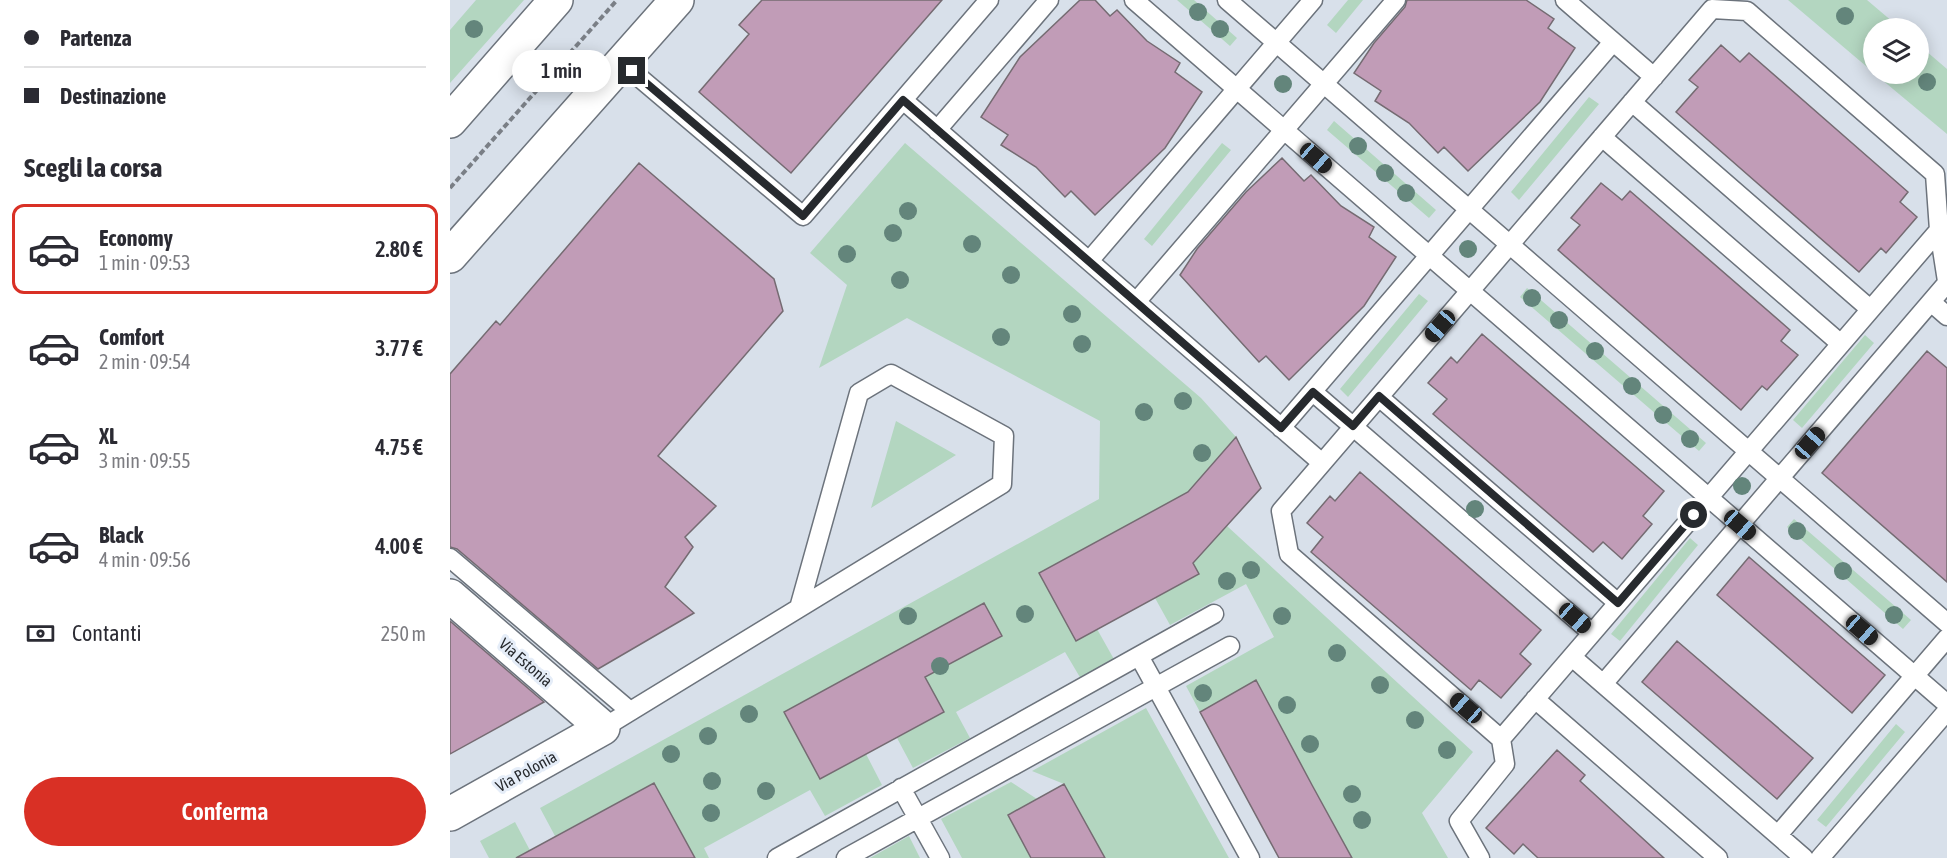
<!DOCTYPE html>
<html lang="it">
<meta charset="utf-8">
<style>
:root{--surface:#fff;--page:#f2f2f3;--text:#2b2b33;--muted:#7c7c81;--line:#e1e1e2;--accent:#d93025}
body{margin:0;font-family:"Asap Condensed",sans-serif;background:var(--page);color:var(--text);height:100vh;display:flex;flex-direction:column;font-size:22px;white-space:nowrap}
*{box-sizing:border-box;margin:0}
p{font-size:20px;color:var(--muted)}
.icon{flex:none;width:33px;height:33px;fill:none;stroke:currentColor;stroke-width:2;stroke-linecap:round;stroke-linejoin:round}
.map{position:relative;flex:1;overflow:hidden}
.side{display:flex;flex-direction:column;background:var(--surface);width:450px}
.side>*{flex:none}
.guide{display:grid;align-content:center;height:132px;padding:0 24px;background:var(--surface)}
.fabs{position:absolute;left:1413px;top:18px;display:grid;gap:12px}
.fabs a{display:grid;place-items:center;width:66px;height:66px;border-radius:50%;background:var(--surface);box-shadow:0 3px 15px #0003;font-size:30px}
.end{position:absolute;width:27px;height:27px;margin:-14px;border:8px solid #272a2e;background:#fff;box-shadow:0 0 0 3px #fff}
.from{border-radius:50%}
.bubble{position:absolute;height:42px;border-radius:21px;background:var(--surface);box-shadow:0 3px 15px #0003;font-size:20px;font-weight:600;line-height:42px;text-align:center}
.car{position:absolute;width:18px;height:36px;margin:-18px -9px;border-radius:8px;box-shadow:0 0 4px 2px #0007;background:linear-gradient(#222 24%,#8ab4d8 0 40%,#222 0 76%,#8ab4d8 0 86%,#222 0)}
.guide b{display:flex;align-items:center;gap:21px;height:57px;font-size:22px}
.guide b+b{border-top:2px solid var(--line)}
.guide i{width:15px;height:15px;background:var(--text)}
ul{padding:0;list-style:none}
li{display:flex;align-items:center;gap:18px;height:90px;margin:0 12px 9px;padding:0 12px;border:3px solid transparent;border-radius:12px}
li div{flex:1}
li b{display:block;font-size:22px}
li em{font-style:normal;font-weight:600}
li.selected{border-color:var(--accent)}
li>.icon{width:54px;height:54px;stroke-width:1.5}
h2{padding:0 24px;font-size:27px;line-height:72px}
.pay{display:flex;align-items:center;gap:15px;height:66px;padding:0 24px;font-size:22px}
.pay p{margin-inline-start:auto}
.button{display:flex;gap:12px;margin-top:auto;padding:12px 24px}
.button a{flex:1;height:69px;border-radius:36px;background:var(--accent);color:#fff;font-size:24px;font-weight:600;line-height:69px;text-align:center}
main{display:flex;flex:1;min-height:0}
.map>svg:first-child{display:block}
</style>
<main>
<section class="side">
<div class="guide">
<b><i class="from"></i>Partenza</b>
<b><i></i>Destinazione</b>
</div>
<h2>Scegli la corsa</h2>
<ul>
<li class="selected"><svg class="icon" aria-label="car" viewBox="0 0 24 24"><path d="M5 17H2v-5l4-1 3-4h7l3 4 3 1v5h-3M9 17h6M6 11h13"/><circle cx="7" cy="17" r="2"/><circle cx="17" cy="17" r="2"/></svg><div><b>Economy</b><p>1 min · 09:53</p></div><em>2.80 €</em></li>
<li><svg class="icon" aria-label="car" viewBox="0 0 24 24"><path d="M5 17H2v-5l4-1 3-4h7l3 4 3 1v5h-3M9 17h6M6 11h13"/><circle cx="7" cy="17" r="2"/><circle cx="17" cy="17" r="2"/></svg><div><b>Comfort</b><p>2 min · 09:54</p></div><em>3.77 €</em></li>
<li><svg class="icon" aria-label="car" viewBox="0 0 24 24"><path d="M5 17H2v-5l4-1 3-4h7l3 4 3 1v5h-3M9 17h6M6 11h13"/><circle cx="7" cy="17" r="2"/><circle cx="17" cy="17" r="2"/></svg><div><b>XL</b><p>3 min · 09:55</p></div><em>4.75 €</em></li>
<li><svg class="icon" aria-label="car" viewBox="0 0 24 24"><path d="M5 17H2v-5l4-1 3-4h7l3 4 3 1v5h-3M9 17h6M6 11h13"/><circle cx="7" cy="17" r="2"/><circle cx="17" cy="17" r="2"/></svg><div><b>Black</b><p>4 min · 09:56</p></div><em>4.00 €</em></li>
</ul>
<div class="pay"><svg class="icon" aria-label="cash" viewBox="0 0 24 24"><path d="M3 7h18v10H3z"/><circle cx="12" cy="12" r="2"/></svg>Contanti<p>250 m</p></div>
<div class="button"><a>Conferma</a></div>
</section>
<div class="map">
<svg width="1497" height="858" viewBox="0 0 1497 858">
<rect width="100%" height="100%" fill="#d8e0ea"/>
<path fill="#b3d6c0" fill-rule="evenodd" d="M26,0H74L0,83V30Z
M727,0H744L787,38L780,46Z
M898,0H913L886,33L877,25Z
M1338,0H1417L1450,28H1424L1423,72Z
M1469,45L1497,69V134L1425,74H1468Z
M1139,97L1149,104L1069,200L1061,192Z
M884,121L986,210L979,218L877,130Z
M455,143L751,398L786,437L751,477L777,526L1023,752L972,813L998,858H902L806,681L750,712L736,686L824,637L796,584L720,625L705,598L749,574L712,506L589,573L626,640L647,629L665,661L631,679L615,652L506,712L520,738L463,768L447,738L494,712L457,645L334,712L370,779L416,754L432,785L375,816L360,790L254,848L259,858H227L241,850L204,783L105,836L90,808L649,499L650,421L457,318L369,368L397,285L360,253ZM533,603L526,649L508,617Z
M772,143L781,150L702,246L694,239Z
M1077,288L1256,443L1249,451L1070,297Z
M969,294L978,301L898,397L890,389Z
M1415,335L1424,343L1352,428L1343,420Z
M446,421L506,455L421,508Z
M1344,519L1461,620L1453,629L1337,527Z
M1240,538L1248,545L1170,641L1161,634Z
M696,708L779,858H655L614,784L582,771Z
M1446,724L1455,732L1376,827L1367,820Z
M561,782L587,799L558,815L581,858H512L491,819Z
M65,822L84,858H39L30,841Z
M459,836L470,858H420Z"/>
<path fill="#c19cb7" stroke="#756b72" stroke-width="1.5" d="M312,0H492L341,173L249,92L299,34L289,25Z
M630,0H645L660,16L667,10L697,41L730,63L725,72L752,92L715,148L645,215L621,191L615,197L586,167L551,145L558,135L531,117L570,57Z
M957,0H1076L1104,19L1098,28L1125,48L1090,102L1018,171L994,147L988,153L959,123L925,101L931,91L904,73L924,43L955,7Z
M1271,45L1290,62L1299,53L1458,192L1450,202L1467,217L1436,253L1431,248L1409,272L1226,112L1248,87L1239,80Z
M832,158L854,181L861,175L891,206L924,227L919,237L946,257L914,306L839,380L816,356L809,362L730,275L747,249L796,192Z
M189,163L324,279L333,311L208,456L266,506L235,537L243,547L215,587L244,613L148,669L7,549L0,547V374L46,321L50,325Z
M1151,183L1172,200L1180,191L1340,330L1331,341L1348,355L1317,390L1312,386L1291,410L1108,250L1130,225L1121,218Z
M1032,334L1214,491L1193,516L1202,524L1172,559L1153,542L1143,552L983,414L997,399L978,383L1001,357L1007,363Z
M1477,351L1497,368V582L1372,473Z
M786,437L811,488L743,563L749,574L626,641L589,573L738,492Z
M910,472L1091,630L1070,654L1081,664L1051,698L1029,680L1021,690L861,552L873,537L857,523L880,496L885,501Z
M1299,557L1435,675L1402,713L1267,595Z
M534,603L552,636L475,677L494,712L370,779L334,712Z
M0,621L94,702L0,754Z
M1227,641L1363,758L1327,799L1192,682Z
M806,680L862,785L902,858H829L750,712Z
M1107,750L1135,775L1130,781L1214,858H1088L1073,844L1064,854L1036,828Z
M204,783L245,858H66Z
M614,784L655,858H581L558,815Z"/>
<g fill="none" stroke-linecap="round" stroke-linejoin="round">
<g stroke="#6c737c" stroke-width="21">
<path id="service" d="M684,0L1497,704
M777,0L1497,623
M1115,0L1204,77
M171,62L353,216L539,0
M453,100L872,463
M1182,102L1420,309
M487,130L599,0
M1152,137L1391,344
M639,261L863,0
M686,302L946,0
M1481,302L1497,316
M863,392L1142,633
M929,397L1168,603
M831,428L1163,42
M0,558L180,711
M689,656L800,858
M1122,657L1354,858
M1153,684L1497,283
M1085,699L1268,858
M153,728L552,484L554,436L441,374L409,393L349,608
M1051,739L1489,230
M451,788L490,858
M1328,835L1497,638
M327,858L764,614
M396,858L780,646
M1030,858L1009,821L1055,764L1051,739L839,554L831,511L1262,9L1297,11L1485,174L1489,230L1497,281
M1370,858L1497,711"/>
</g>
<g stroke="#6c737c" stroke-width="36">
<path id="minor" d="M0,256L227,0
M0,596L153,728L0,814"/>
</g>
<g stroke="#6c737c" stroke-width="36">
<path id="secondary" d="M0,121L106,0"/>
</g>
<path stroke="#7a7f86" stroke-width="4" stroke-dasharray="6 3" stroke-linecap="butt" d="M0,188L167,0"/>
<use href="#service" stroke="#fff" stroke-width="18"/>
<use href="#minor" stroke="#fff" stroke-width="33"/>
<use href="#secondary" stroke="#fff" stroke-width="33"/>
</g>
<g fill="#63857b">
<circle cx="748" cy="12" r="9"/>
<circle cx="1395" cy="16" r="9"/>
<circle cx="24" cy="29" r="9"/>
<circle cx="770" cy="29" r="9"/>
<circle cx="1477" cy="82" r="9"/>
<circle cx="833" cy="84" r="9"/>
<circle cx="908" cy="146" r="9"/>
<circle cx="935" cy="173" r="9"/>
<circle cx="956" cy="193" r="9"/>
<circle cx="458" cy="211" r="9"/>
<circle cx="443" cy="233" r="9"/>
<circle cx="522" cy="244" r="9"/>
<circle cx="1018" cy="249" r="9"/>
<circle cx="397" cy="254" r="9"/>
<circle cx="561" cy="275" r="9"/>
<circle cx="450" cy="280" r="9"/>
<circle cx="1082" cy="298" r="9"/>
<circle cx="622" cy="314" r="9"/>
<circle cx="1109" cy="320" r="9"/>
<circle cx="551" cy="337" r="9"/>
<circle cx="632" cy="344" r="9"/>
<circle cx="1145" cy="351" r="9"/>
<circle cx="1182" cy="386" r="9"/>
<circle cx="733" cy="401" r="9"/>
<circle cx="694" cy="412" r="9"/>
<circle cx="1213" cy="415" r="9"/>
<circle cx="1240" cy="439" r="9"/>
<circle cx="752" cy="453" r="9"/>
<circle cx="1292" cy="486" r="9"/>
<circle cx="1025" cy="509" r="9"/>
<circle cx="1347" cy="531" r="9"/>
<circle cx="801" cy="570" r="9"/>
<circle cx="1393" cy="571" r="9"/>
<circle cx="777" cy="581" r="9"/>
<circle cx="575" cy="614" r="9"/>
<circle cx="1444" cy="615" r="9"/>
<circle cx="458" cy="616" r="9"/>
<circle cx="832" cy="616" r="9"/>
<circle cx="887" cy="653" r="9"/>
<circle cx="490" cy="666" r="9"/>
<circle cx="930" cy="685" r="9"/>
<circle cx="753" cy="693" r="9"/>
<circle cx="837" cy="705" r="9"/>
<circle cx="299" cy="714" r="9"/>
<circle cx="965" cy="720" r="9"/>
<circle cx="258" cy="736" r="9"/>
<circle cx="860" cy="744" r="9"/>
<circle cx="997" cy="750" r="9"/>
<circle cx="221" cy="754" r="9"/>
<circle cx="262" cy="781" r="9"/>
<circle cx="316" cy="791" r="9"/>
<circle cx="902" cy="794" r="9"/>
<circle cx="261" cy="813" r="9"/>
<circle cx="912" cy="820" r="9"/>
</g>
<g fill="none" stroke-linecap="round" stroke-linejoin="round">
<path stroke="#272a2e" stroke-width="8" d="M182,71L353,216L453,100L831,428L863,392L903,426L929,396L1168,603L1244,515"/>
</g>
<g text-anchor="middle" stroke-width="6" stroke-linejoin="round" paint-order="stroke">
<g font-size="16" fill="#272a2e" stroke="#e5edf8">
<text transform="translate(76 662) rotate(41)" y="6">Via Estonia</text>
<text transform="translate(76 771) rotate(-29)" y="6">Via Polonia</text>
</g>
</g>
</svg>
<div class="fabs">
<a><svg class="icon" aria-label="layers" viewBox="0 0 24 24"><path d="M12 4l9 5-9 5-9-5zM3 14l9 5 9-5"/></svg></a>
</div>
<i class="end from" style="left:1244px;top:515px"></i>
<i class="end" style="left:182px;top:71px"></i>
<div class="bubble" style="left:62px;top:50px;width:99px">1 min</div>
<i class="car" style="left:866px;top:158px;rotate:131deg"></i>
<i class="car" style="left:990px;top:326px;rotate:221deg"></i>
<i class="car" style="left:1360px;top:443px;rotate:41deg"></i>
<i class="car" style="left:1290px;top:525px;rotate:131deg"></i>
<i class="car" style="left:1125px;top:618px;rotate:131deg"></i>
<i class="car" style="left:1412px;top:630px;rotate:131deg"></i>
<i class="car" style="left:1016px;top:708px;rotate:311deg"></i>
</div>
</main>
